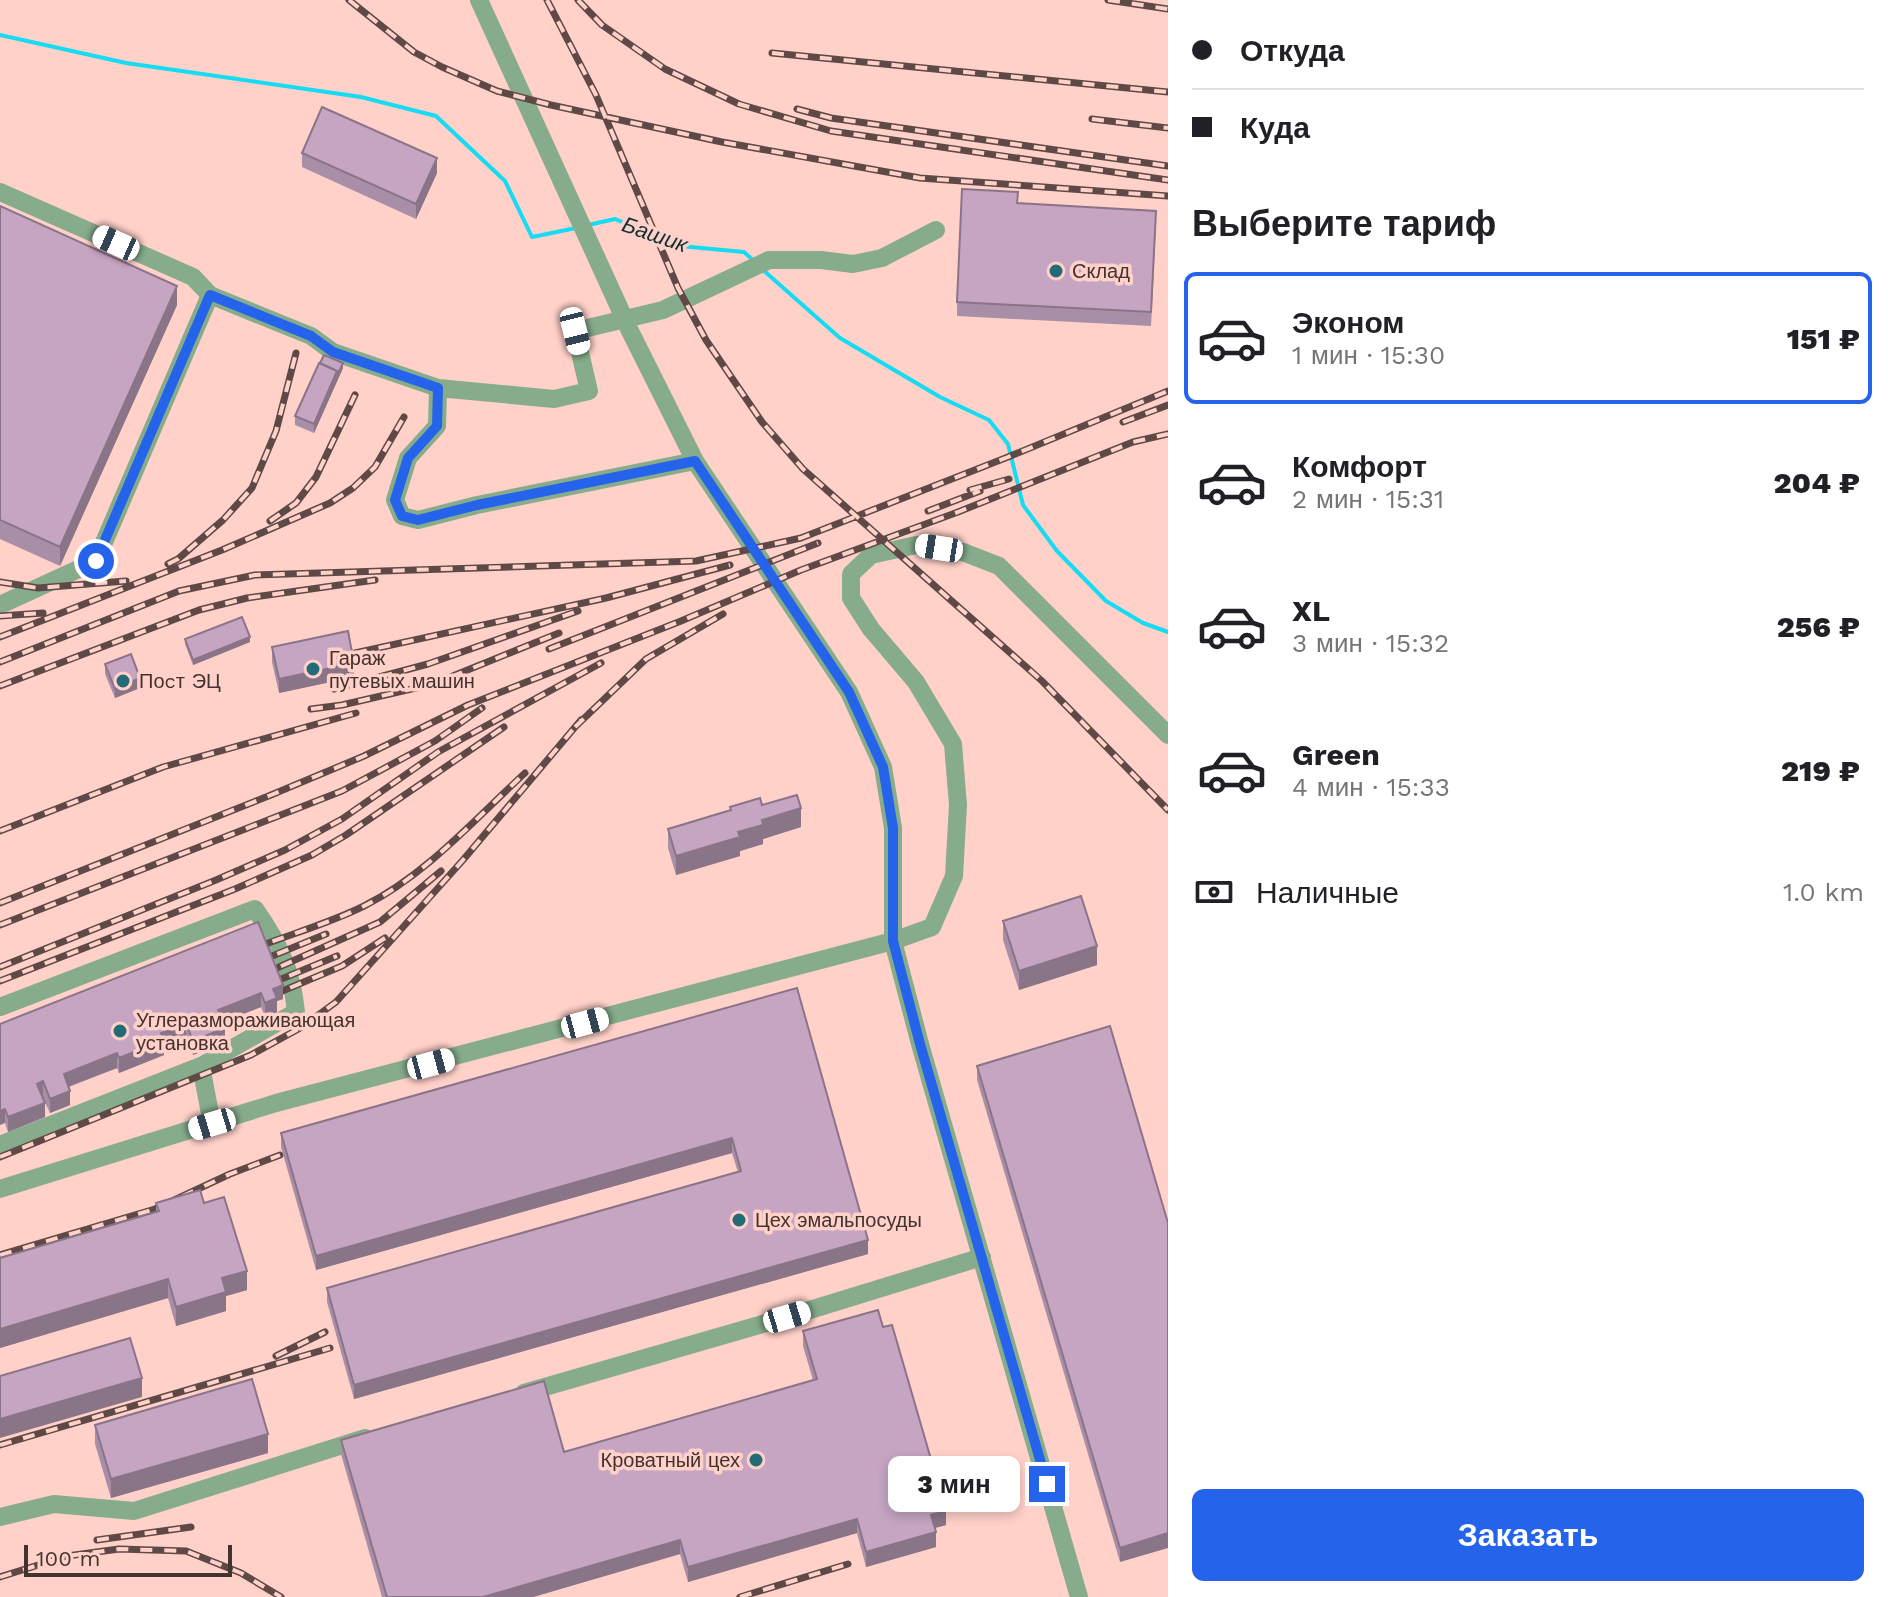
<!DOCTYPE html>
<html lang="ru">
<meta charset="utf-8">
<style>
:root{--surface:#fff;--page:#f2f2f2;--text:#202124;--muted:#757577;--line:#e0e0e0;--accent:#2563eb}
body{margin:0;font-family:"Work Sans",sans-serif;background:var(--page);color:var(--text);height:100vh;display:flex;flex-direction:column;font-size:30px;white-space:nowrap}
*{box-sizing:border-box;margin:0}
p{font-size:26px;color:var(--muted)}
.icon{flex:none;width:44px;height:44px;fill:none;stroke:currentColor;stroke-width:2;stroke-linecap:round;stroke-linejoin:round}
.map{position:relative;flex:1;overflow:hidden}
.sheet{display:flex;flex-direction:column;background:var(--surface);width:720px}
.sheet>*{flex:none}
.banner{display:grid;align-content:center;height:176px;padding:0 24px;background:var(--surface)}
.scale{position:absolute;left:24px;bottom:20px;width:208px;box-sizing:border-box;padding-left:8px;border:4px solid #44322f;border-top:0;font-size:22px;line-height:28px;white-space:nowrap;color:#44322f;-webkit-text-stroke:6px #ffd1c9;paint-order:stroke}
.end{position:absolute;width:36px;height:36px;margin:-18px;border:10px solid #2563eb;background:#fff;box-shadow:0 0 0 4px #fff}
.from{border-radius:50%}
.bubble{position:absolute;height:56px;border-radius:12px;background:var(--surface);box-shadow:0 4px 12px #0003;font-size:26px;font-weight:800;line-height:56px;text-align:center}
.car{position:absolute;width:24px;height:48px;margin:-24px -12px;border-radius:10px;box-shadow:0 0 6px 2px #0007;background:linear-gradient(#fff 24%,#345 0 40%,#fff 0 76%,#345 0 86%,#fff 0)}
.banner b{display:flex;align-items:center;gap:28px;height:76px;font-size:30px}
.banner b+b{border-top:2px solid var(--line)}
.banner i{width:20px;height:20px;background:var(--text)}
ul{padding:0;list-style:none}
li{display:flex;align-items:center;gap:24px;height:132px;margin:0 16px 12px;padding:0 8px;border:4px solid transparent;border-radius:12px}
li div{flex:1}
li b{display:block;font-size:30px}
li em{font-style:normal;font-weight:800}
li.active{border-color:var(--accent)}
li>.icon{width:72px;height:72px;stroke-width:1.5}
h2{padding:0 24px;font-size:36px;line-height:96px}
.pay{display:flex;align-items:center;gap:20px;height:88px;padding:0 24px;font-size:30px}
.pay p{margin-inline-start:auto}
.action{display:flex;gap:16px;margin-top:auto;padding:16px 24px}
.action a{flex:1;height:92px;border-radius:12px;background:var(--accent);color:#fff;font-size:32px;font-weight:800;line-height:92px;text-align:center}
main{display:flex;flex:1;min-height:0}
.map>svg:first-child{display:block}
</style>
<main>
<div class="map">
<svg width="1168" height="1597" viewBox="0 0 1168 1597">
<rect width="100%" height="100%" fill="#ffd1c9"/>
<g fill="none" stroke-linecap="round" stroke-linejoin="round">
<path stroke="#15dbf3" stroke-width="4" d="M0,35L126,63L361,97L436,116L505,181L532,237L576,228
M588,225L615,219L680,246L744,252L754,261
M763,270L840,338L940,397L989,420L1008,444L1023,505L1057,551L1106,601L1143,623L1168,632"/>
<path stroke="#86ac8c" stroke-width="18" d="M479,0L629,329L695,461L849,692L883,767L893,828V941L920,1044L1079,1597
M0,192L193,277L210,295L311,336L333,352L438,388L437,426L408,458L395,500L402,516L418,520L477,505L695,461
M438,388L554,399L589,391L575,331L663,310L769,260H821L853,264L882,258L936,230
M0,605L96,561L210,295
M0,1007L255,909C279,943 292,971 296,1012L201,1066L212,1124
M0,1145L201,1066
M0,1189L276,1103L893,941L932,927L954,876L958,805L953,744L916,682L871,629L851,598V574L871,555L916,545L963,552L999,566L1168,735
M524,1393L787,1317L982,1257
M0,1517L54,1504L134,1511L365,1438"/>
<g stroke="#5f4946" stroke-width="7">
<path id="rail" d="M349,0L414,52L442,67L497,91L551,105L722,142L920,178L1168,196
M547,0L596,95L678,288L706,340L762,422L803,469L1042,681L1168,810
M578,0L602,25L665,69L739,104L831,131L1168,180
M1108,0L1168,9
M772,53L1168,92
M797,109L831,118L1168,166
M1092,119L1168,128
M1123,422L1168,405
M970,490L1009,479
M928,511L980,491
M270,521L296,503L316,477L355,395
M168,564L178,559L223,520L252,488L276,431L296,353
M0,582L38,588L126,581
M0,616L43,613
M0,637L222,550L330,503L353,488L375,467L404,417
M549,649L818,543
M355,653L606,598L730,565
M0,662L179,591L255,575L696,561L801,538L1008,457L1168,391
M0,686L199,610L247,598L375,580
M334,689L428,664L578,611
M311,709L342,705L433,684L559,633
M575,727L646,659L723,614
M0,831L163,767L356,713
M0,903L271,795L364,756L468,705L681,621L801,570L958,512L1133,442L1168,434
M0,925L342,791L435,741L482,708
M250,950C287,935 328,924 364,906C426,875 475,819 525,773
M255,963L326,934
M0,967L216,880L285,850L342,819L438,752L601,663
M259,976L380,922L441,871
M0,981L235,889L312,855L346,835L504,727
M267,985L337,956
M268,997L342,966L385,938
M0,1157L251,1055L302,1027L336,1002L463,860L581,720
M0,1255L155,1209L230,1174L280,1155
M276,1356L325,1332
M0,1445L330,1348
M97,1540L191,1527
M0,1577L67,1556L119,1549L186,1551L241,1573L281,1597
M740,1597L848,1564"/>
</g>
<use href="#rail" stroke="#ffd1c9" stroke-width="4" stroke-dasharray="12" stroke-linecap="butt"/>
</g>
<path fill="#a98ea7" d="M302,153L437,173L416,219L302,167Z
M1018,203L1156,225L1151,326L957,316V302Z
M0,206L177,305L60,566L0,539Z
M343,368L314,433L295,425V416Z
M185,639L250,642L193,665L185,644Z
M272,647L354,677L279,693L272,662Z
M105,664L140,688L115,698L105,674Z
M762,805L801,827L763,839V844L740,851V856L676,875L668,848V829L730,810V807Z
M1003,921L1097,965L1019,990L1003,940Z
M258,922L283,999L277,1001V1013L265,1017L261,1007L223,1022L225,1042L193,1055L186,1037L164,1046V1055L119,1073L117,1068L69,1087L70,1105L50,1113L42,1096L45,1117L8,1132L5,1123L0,1024Z
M797,988L868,1254L354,1399L327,1302V1288L738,1172L732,1153L316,1270L281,1147V1133Z
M977,1066L1168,1223L1120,1562L977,1080Z
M156,1203H204L247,1290L226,1296V1311L176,1326L168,1298L0,1348V1258L156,1212Z
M803,1331L946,1525L935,1528L936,1547L866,1567L857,1533L688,1582L680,1554L533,1597H382L341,1454V1440L564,1452L813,1380L803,1346Z
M95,1425L268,1453L111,1498L95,1444Z"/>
<path fill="#8a7488" d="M437,158V173L416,219V204Z
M177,286V305L60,566V547Z
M343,363V368L314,433V424L337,371Z
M250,637V642L193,665V660Z
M354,663V677L279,693V679Z
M140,678V688L115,698V689Z
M801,808V827L763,839V844L740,851V856L676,875V856L738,832L762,820Z
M1097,946V965L1019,990V971Z
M283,985V999L277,1001V1013L265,1017V1003L273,989Z
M261,993V1007L218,1024V1010Z
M186,1023V1037L164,1046V1055L119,1073V1058L161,1033Z
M225,1028V1042L193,1055V1041Z
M117,1053V1068L64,1088V1074Z
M43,1081V1096L37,1098V1084Z
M70,1091V1105L50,1113V1099Z
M45,1103V1117L8,1132V1117Z
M5,1109V1123L0,1125V1111Z
M732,1138V1153L316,1270V1256Z
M868,1240V1254L354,1399V1385Z
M247,1271V1290L226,1296V1311L176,1326V1307L222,1278Z
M168,1279V1298L0,1348V1329Z
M142,1378V1397L0,1438V1419Z
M268,1434V1453L111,1498V1479Z
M946,1511V1525L931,1529V1515Z
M857,1519V1533L688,1582V1567Z
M936,1532V1547L866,1567V1552Z
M1168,1533V1548L1120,1562V1548Z
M680,1540V1554L533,1597H483Z"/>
<path fill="#c5a5c2" stroke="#8a7488" stroke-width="2" d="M322,107L437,158L416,204L302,153Z
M962,189L1018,192L1017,203L1156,211L1151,312L957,302Z
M0,206L177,286L60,547L0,520Z
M324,355L343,363L337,376V371L320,363Z
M319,363L337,371L314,424L295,416Z
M242,617L250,637L193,660L185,639Z
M348,631L354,663L279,679L272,647Z
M131,654L140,678L115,689L105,664Z
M797,795L801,808L762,820L763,825L738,832L740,837L676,856L668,829L731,810L730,807L760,798L762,805Z
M1081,896L1097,946L1019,971L1003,921Z
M258,922L283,985L273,989L277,998L265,1003L261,993L218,1010L225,1028L193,1041L186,1023L161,1033L164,1040L119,1058L117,1053L64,1074L70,1091L50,1099L43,1081L37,1084L45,1103L8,1117L5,1109L0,1111V1024Z
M797,988L868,1240L354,1385L327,1288L741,1171L732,1138L316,1256L281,1133Z
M1110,1026L1168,1223V1533L1120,1548L977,1066Z
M200,1190L204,1203L224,1197L247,1271L222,1278L226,1292L176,1307L168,1279L0,1329V1258L159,1211L156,1203Z
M878,1310L883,1327L892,1325L946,1511L931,1515L936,1532L866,1552L857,1519L688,1567L680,1540L483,1597H387L341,1440L544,1381L564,1452L817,1379L803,1331Z
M130,1338L142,1378L0,1419V1376Z
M252,1379L268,1434L111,1479L95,1425Z"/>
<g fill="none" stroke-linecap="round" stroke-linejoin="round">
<path stroke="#2563eb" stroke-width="10" d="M96,561L210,295L311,336L333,352L438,388L437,426L408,458L395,500L402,516L418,520L477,505L695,461L849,692L883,767L893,828V941L920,1044L1047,1484"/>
</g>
<g fill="#236c77" stroke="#ffd1c9" stroke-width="3">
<circle cx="1056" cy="271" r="8"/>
<circle cx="313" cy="669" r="8"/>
<circle cx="123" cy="681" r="8"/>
<circle cx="120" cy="1031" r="8"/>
<circle cx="739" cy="1220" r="8"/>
<circle cx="756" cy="1460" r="8"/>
</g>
<g text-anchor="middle" stroke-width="7" stroke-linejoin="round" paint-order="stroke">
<g font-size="20" fill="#44322f" stroke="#ffd1c9" text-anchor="start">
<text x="1072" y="278">Склад</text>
<text x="329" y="665">Гараж<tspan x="329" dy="23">путевых машин</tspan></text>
<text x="139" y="688">Поcт ЭЦ</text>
<text x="136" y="1027">Углеразмораживающая<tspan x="136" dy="23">установка</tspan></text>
<text x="755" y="1227">Цех эмальпосуды</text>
<text x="740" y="1467" text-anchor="end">Кроватный цех</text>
</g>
<g font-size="22" font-style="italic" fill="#142f34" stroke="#ffd1c9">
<text transform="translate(655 234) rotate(19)" y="8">Башик</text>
</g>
</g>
</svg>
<div class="scale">100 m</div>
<i class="end from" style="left:96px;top:561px"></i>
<i class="end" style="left:1047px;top:1484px"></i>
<div class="bubble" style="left:888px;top:1456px;width:132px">3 мин</div>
<i class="car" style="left:116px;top:243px;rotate:294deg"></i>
<i class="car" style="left:575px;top:331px;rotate:166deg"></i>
<i class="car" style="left:939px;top:548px;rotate:279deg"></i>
<i class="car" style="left:585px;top:1023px;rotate:75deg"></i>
<i class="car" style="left:431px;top:1064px;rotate:75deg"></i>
<i class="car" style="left:212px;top:1124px;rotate:253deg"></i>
<i class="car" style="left:787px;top:1317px;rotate:73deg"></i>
</div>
<section class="sheet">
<div class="banner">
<b><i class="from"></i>Откуда</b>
<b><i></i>Куда</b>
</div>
<h2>Выберите тариф</h2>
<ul>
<li class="active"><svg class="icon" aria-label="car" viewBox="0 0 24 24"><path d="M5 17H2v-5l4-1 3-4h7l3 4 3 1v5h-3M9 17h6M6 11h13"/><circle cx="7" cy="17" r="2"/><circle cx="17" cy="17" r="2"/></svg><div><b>Эконом</b><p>1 мин · 15:30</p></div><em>151 ₽</em></li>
<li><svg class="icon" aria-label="car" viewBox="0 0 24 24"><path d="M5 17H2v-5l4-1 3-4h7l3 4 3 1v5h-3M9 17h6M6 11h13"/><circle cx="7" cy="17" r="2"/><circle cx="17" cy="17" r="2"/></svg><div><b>Комфорт</b><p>2 мин · 15:31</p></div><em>204 ₽</em></li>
<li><svg class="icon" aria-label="car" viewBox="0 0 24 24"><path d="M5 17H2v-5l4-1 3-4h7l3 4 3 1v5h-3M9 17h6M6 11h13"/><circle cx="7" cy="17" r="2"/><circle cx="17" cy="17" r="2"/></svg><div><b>XL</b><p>3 мин · 15:32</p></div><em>256 ₽</em></li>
<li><svg class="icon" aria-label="car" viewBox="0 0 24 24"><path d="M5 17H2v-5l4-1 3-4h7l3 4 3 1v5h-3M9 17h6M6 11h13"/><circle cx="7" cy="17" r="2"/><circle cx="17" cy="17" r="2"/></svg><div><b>Green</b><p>4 мин · 15:33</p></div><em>219 ₽</em></li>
</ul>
<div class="pay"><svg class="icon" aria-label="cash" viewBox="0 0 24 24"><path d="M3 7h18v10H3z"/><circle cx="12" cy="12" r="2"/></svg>Наличные<p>1.0 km</p></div>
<div class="action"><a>Заказать</a></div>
</section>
</main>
